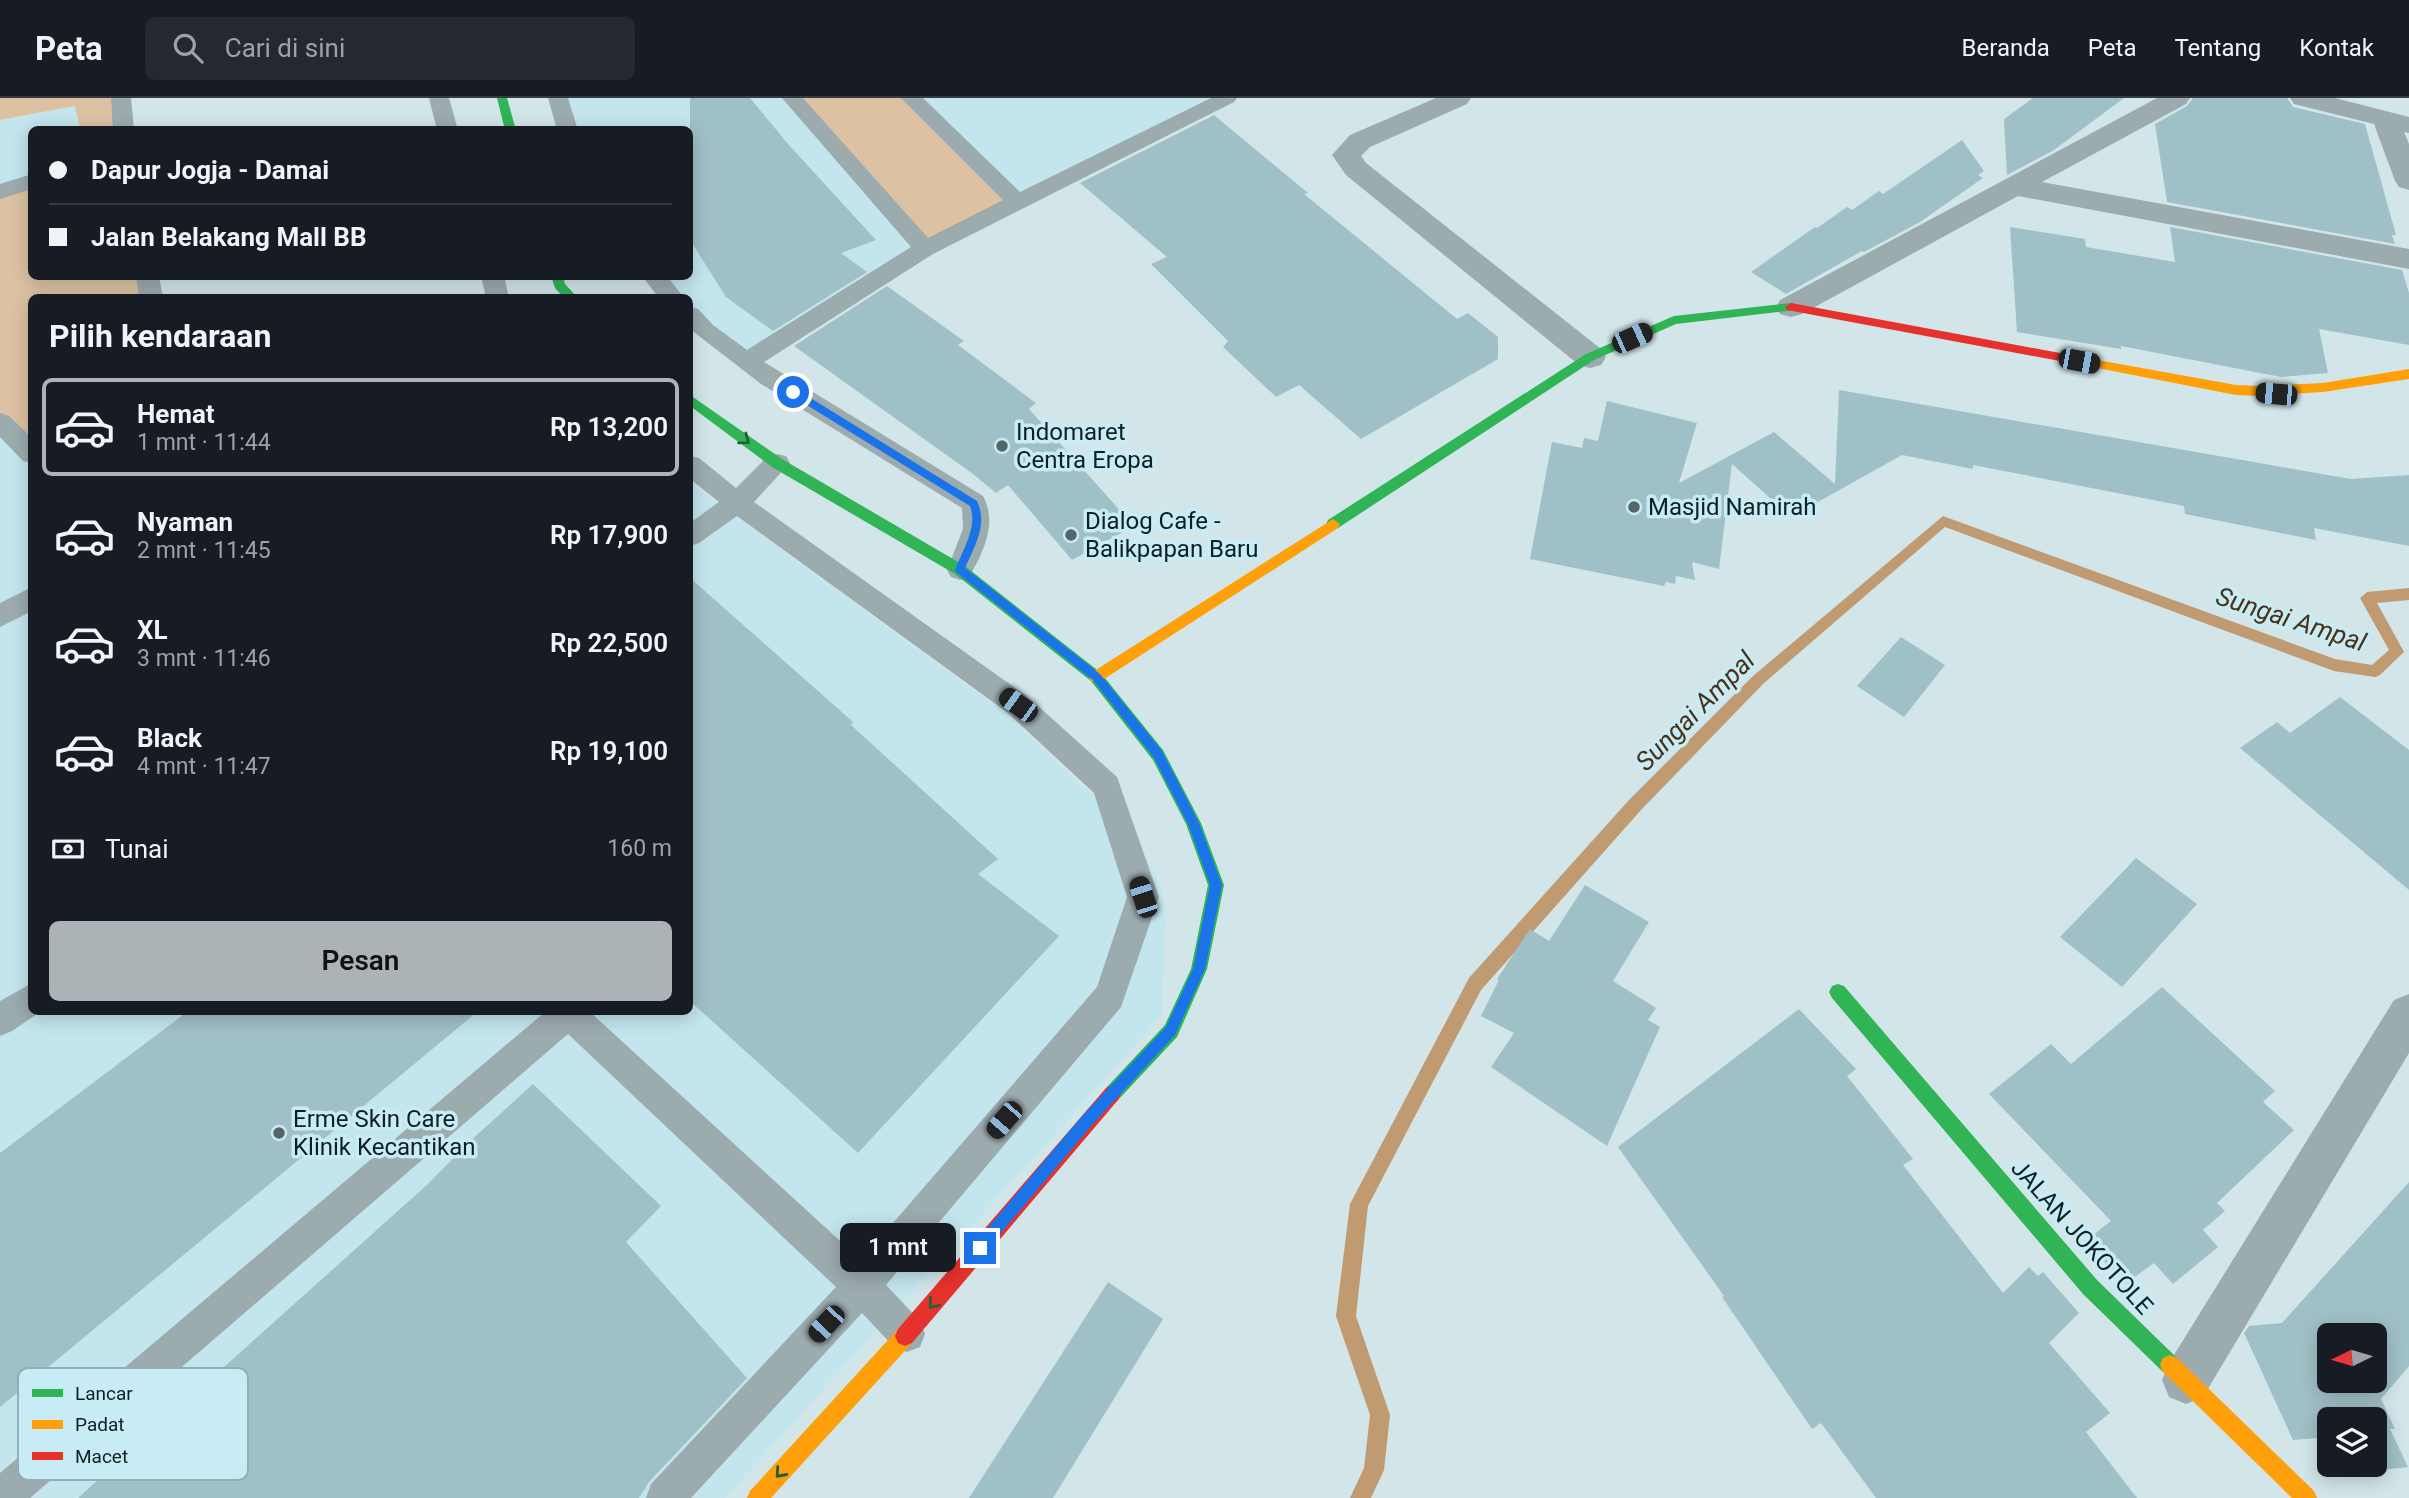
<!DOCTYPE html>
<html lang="id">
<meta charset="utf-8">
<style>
:root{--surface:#171b24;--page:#242831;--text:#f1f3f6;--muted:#9ea1a6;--line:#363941;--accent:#abb3b6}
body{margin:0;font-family:Roboto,sans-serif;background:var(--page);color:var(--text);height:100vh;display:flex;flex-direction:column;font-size:26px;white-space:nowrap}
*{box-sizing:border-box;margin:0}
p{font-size:23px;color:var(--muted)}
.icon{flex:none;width:38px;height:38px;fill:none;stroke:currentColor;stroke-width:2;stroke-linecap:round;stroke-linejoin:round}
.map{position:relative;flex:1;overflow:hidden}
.panel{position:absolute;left:28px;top:196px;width:665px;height:721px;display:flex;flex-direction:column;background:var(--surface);border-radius:10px;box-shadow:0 4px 18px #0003}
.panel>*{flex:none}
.top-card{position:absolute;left:28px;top:28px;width:665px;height:154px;border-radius:10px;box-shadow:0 4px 18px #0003;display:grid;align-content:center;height:154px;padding:0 21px;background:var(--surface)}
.needle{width:46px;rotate:265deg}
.controls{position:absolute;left:2317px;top:1225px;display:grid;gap:14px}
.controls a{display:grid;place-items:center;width:70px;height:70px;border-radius:10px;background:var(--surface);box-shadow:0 4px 18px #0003;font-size:35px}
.end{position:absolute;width:32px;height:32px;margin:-16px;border:9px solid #1a73e8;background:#fff;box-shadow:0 0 0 4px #fff}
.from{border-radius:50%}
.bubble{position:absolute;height:49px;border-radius:10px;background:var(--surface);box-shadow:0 4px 18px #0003;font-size:23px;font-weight:600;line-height:49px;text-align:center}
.car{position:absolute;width:21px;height:42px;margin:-21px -10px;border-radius:9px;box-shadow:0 0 5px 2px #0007;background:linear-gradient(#222 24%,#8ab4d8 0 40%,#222 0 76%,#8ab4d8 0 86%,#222 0)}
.top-card b{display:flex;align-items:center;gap:24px;height:66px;font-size:26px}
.top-card b+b{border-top:2px solid var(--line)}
.top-card i{width:18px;height:18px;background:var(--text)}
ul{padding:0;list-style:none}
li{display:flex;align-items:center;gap:21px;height:98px;margin:0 14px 10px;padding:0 7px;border:4px solid transparent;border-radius:10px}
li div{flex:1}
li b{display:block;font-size:26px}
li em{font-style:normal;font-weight:600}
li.on{border-color:var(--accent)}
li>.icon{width:63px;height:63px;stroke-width:1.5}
h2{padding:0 21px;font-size:32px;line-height:84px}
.pay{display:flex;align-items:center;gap:18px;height:77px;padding:0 21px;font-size:26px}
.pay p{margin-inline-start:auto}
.button{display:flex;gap:14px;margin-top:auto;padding:14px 21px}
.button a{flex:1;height:80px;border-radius:10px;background:var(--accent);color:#111;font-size:28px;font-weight:600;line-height:80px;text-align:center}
header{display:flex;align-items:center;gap:42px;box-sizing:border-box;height:98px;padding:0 35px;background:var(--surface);border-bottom:2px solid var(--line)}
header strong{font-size:33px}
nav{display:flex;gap:38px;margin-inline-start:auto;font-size:24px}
.search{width:490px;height:63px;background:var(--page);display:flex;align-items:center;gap:18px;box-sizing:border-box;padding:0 24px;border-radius:10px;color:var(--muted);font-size:26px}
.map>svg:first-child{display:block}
</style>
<header>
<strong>Peta</strong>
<div class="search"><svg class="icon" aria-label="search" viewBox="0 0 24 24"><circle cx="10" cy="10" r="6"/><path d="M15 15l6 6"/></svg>Cari di sini</div>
<nav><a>Beranda</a><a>Peta</a><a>Tentang</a><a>Kontak</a></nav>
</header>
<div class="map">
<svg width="2409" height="1400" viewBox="0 0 2409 1400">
<rect width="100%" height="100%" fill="#d2e6ea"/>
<path fill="#c3e5ed" d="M558,0H792L925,151L747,263L705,233L690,217V200L673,199L653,179L690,178V32L568,31Z
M911,0H1227L1017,104Z
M75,8L80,31L32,32L31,83L0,94V23Z
M0,324L31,354L32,914H690V385L1002,613L1129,732L1156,777L1166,811L1161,919L725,1400H0Z"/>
<path fill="#dcc2a2" d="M0,0H121L124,31H80L75,8L0,22Z
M792,0H911L1017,104L925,151Z
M31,83L32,178L149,179L153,199L32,200L31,348L0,316V94Z"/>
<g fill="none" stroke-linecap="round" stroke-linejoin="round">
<path fill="#c09a70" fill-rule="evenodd" d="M1943,418L2335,561L2372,567L2389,552L2360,500L2367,494L2409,490V502L2377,505L2404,554L2380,577L2375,579L2334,573L1945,429L1763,586L1641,712L1481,892L1368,1108L1356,1218L1390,1317L1384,1372L1371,1400H1350L1364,1370L1370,1317L1336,1218L1350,1106L1469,880L1629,702L1753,578Z"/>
</g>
<path fill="#a0c0c7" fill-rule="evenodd" d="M690,0H750L788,46L876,142L841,155L867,174L773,233L726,199L690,142Z
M2033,0H2124L2054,52L2007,77L2004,21Z
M2193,0H2287L2293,9L2365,26L2396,137H2392L2395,146L2167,104L2155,26L2187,8Z
M1214,17L1308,95L1304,96L1457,221L1468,215L1498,239V261L1361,341L1299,287L1276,299L1223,249L1228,243L1151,166L1167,159L1080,85Z
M1962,42L1984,73L1978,77L1983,80L1920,124L1864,154L1862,153L1786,196L1751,174L1815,129L1817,130L1847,109L1852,112L1879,93L1883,96Z
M2010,129L2085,141L2086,149L2175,164L2170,129L2402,172L2409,195V247L2319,231L2328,275L2281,279L2121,248V251L2017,234Z
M887,188L964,243L958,247L1036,305L1029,311L1134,428L1072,462L1008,387L996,395L973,376L794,248Z
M1839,292L2351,381L2409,377V448L2314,430L2316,442L2185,416L2184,408L1973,367V371L1902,357L1791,419L1732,366L1719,471L1692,464L1695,482L1676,478L1675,486L1666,484L1664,488L1530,461L1552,344L1582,350L1584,340L1598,343L1607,303L1697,325L1679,385L1774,334L1835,386Z
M690,480L853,624L851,627L998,761L978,776L1059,838L858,1055L690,903Z
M1901,539L1945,567L1904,619L1857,588Z
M2340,599L2409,652V792L2240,650L2277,624L2290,635Z
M2136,760L2197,806L2122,889L2060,839Z
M1585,787L1649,824L1613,883L1656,910L1648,922L1660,929L1607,1048L1491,969L1514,935L1481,918L1499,882L1497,881L1530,831L1549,843Z
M2162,889L2275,993L2263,1004L2294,1032L2217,1105L2225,1113L2203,1132L2218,1149L2173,1186L2154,1165L2125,1186L2085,1143L2111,1123L1989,996L2051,946L2071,966Z
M1799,911L1856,971L1847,978L1913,1061L1903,1067L2003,1195L2029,1169L2038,1178L2043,1174L2079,1215L2049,1245L2110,1315L2086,1334L2137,1400H1876L1821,1325L1812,1331L1722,1199L1724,1198L1618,1049Z
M187,914H477L0,1309V1055Z
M533,986L661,1108L626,1144L747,1280L649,1384L639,1400H78L429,1085L468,1045Z
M2409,1084V1268L2381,1301L2395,1331H2390L2408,1369L2354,1375L2350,1367H2375V1321H2329V1339L2293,1342L2244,1235L2249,1228L2282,1225ZM2329,1237H2375V1283H2329Z
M1108,1184L1163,1221L1053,1400H969Z"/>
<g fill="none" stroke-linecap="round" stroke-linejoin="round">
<path fill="#9cabae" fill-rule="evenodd" d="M111,0H131L134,32H113Z
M429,0H449L458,32H437Z
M548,0H568L578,32H557Z
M782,0H803L928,140L1003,102L901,0H923L1020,94L1211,0H1237L1234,4L933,156L764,264L983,398C998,425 983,455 969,479L960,482L951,479L947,472L963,431L962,410L761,286L690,231V209L698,211L713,227L747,252L911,149Z
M32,76V91L0,101V86Z
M136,178H159L163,200H139Z
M481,178H504L509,200H486Z
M642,178H667L684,200H659Z
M0,315L9,318L32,340V365L23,363L0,339Z
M777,356L786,358L790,365L754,404L1028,599L1117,679L1159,799L1121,909L886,1187L920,1223L925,1236L920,1249L907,1254L894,1249L862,1215L691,1400H646L651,1386L836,1189L568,936L30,1400H0V1375L545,914H590L861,1162L1097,889L1127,799L1094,695L1008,615L737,418L699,445L690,448V425L719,404L690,381V358L699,360L736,390L768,358Z
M32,489V513L0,529V505Z
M32,885V914H40L12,933L0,938V903Z"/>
<path fill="#9cabae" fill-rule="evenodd" d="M1436,0H1471L1467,6L1370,49L1361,58L1366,65L1601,251L1606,259L1601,267L1590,270L1579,267L1346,77L1332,57L1350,37Z
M2157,0H2190L2186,6L2042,84L2409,151V171L2018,98L1802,216L1791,219L1780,216L1776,209L1780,202Z
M2290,0H2335L2409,19V35L2404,34L2409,46V92L2399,89L2395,83L2374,26L2294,6Z
M2409,896V955L2203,1299L2186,1306L2169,1299L2162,1282L2169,1265L2394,902Z"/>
<path fill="#30b455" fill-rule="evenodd" d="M497,0H507L516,32H505Z
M551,178H563L565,186L578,200H564L555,190Z
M1791,205L1795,206V212L1676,226L1594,262L1338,430L1333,431L1326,426L1328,422L1586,256L1674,218Z
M690,297L782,361L965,468L1101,575L1163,652L1201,725L1224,787L1207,871L1177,939L1118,1002L1112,1005L1106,1002L1103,996L1106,990L1165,927L1191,871L1208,787L1186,726L1153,662L1091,583L955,476L772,369L690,308Z
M1838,886L1844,888L2097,1182L2177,1260L2180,1267L2177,1274L2170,1277L2163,1274L2083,1196L1832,900L1829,894L1832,888Z"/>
<path fill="#ff9f0a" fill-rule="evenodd" d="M2092,261L2236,287L2258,288L2323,285L2409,271V281L2323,294L2258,298L2236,297L2087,268V262Z
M1333,421L1340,426L1338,430L1101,583H1091L1089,579L1091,575Z
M905,1228L912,1231L915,1238L912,1245L771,1400H747L750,1393L898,1231Z
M2170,1257L2177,1260L2314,1393L2317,1400H2292L2163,1274L2160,1267L2163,1260Z"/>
<path fill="#e5322d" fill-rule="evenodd" d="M1791,205L2092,261L2098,265L2092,269L1787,212L1785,209Z
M1112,987L1118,990L1121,996L1118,1002L912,1245L905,1248L898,1245L895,1238L898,1231L1106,990Z"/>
</g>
<defs><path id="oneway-chevron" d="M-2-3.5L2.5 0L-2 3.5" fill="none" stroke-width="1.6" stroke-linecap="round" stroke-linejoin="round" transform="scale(1.75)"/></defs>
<g stroke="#1f6239">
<use href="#oneway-chevron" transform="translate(745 342) rotate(36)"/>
<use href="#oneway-chevron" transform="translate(933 1206) rotate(130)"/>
<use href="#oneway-chevron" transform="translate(780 1375) rotate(132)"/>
</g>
<path fill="#1a73e8" d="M789,291H796L977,403C988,427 975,447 965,470L1100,576L1162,653L1199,725L1222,787L1205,871L1175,937L1093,1026L984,1155L980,1157L975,1155V1145L1083,1017L1166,929L1193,871L1210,787L1188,726L1154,660L1093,582L956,474L955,472C963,451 978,429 970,408L789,296Z"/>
<g fill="#556568" stroke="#c8ecf5" stroke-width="2.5">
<circle cx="1002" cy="348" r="7"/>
<circle cx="1634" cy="409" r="7"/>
<circle cx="1071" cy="437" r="7"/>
<circle cx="279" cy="1035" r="7"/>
</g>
<g text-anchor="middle" stroke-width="7" stroke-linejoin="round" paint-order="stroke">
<g font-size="24" fill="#111f22" stroke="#c8ecf5" text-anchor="start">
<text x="1016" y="342">Indomaret<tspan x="1016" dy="28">Centra Eropa</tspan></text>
<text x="1648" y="417">Masjid Namirah</text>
<text x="1085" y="431">Dialog Cafe -<tspan x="1085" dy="28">Balikpapan Baru</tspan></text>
<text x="293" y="1029">Erme Skin Care<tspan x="293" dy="28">Klinik Kecantikan</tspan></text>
</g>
<g font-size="24" fill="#111f22" stroke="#c8ecf5">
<text transform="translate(2082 1139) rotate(48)" y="8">JALAN JOKOTOLE</text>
</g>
<g font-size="26" font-style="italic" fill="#4c3116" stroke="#c8ecf5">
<text transform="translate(2291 521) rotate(18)" y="9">Sungai Ampal</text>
<text transform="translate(1695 613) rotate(-45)" y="9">Sungai Ampal</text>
</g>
</g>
<rect x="18" y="1270" width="230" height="112" rx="10" fill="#c8ecf5" stroke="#91aeb6" stroke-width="2"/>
<rect x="32" y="1291" width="31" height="8" fill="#30b455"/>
<rect x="32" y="1322" width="31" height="9" fill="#ff9f0a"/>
<rect x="32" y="1354" width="31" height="8" fill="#e5322d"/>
<g font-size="19" fill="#111f22">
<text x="75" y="1302">Lancar</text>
<text x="75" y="1333">Padat</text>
<text x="75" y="1365">Macet</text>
</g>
</svg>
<div class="controls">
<a><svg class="needle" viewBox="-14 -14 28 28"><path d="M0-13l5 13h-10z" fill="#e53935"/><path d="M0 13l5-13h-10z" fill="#9ea1a6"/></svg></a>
<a><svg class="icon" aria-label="layers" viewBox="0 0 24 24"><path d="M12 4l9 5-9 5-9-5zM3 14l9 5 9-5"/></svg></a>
</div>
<i class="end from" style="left:793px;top:294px"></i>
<i class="end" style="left:980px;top:1150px"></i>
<div class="bubble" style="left:840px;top:1125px;width:116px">1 mnt</div>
<i class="car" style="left:1632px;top:240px;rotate:66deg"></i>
<i class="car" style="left:2079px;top:263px;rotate:101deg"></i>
<i class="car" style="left:2276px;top:296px;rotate:275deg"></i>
<i class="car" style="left:1018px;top:607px;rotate:306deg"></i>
<i class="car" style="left:1143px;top:799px;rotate:342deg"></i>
<i class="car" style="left:1004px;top:1022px;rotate:221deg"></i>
<i class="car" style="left:826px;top:1226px;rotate:223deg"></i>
<div class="top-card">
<b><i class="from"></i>Dapur Jogja - Damai</b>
<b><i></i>Jalan Belakang Mall BB</b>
</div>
<section class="panel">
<h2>Pilih kendaraan</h2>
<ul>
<li class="on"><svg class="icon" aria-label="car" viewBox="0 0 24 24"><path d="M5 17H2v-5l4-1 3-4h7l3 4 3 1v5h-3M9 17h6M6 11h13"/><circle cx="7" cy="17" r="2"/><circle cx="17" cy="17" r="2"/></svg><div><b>Hemat</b><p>1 mnt · 11:44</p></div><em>Rp 13,200</em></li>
<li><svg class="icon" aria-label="car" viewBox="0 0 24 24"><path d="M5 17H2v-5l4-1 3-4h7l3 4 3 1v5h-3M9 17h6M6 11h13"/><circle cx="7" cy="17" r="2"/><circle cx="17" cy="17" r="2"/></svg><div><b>Nyaman</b><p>2 mnt · 11:45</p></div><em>Rp 17,900</em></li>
<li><svg class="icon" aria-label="car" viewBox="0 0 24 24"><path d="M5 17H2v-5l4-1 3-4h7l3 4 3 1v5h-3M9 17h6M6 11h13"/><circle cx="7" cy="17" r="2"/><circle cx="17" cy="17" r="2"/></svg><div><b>XL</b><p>3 mnt · 11:46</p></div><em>Rp 22,500</em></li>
<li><svg class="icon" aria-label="car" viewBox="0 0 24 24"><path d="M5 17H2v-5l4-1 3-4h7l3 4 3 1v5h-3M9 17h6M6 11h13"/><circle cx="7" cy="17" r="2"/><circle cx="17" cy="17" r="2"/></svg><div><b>Black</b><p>4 mnt · 11:47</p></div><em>Rp 19,100</em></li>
</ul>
<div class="pay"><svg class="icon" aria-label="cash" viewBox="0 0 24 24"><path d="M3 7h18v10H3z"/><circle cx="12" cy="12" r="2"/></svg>Tunai<p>160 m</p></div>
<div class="button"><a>Pesan</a></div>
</section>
</div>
